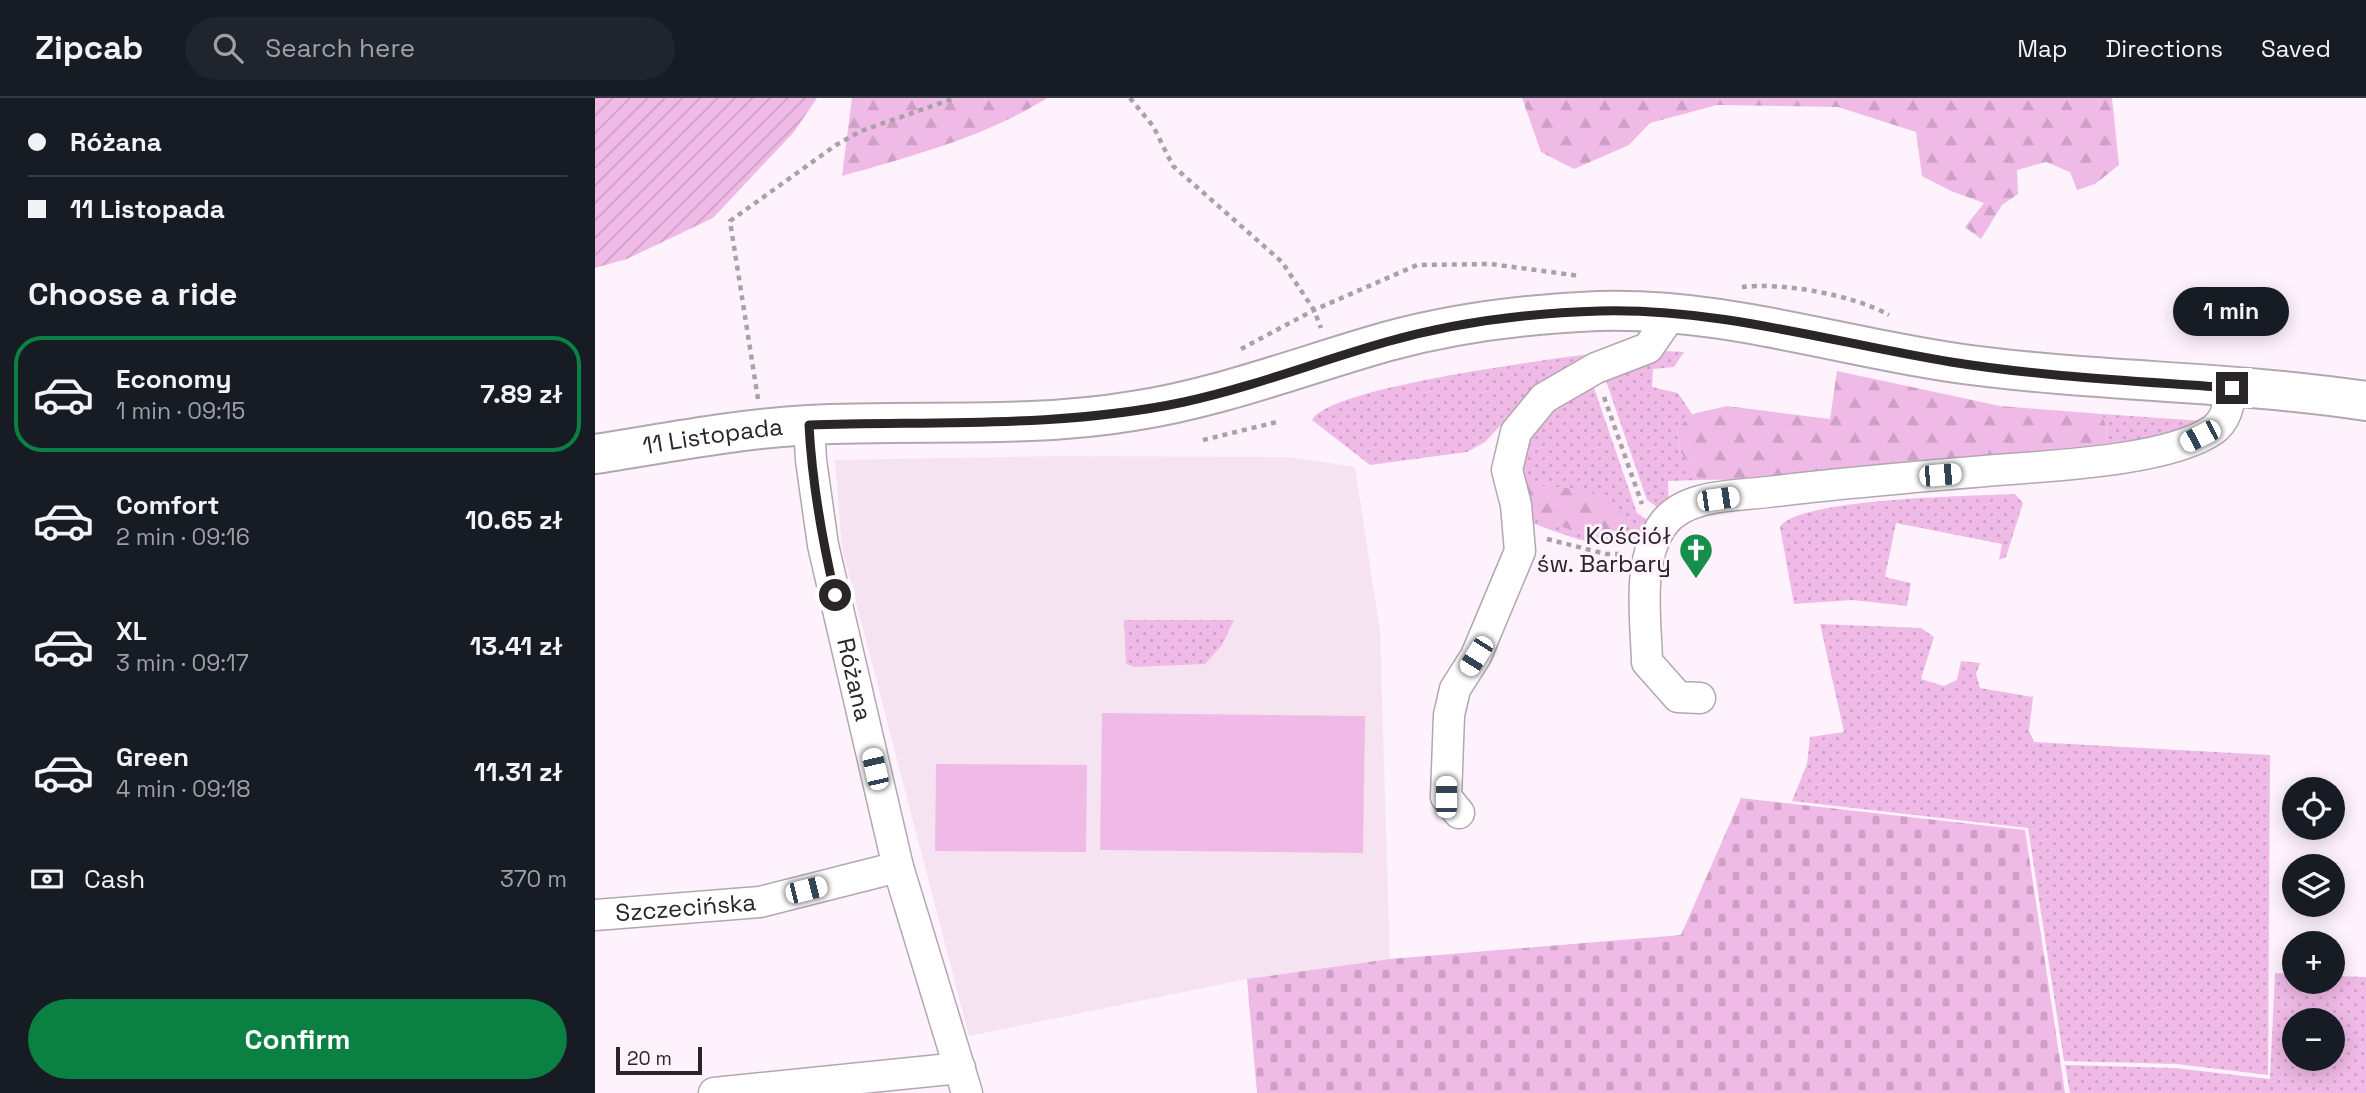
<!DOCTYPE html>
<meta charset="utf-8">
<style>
:root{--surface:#171b24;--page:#20242c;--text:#f1f3f6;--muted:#9ea1a6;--line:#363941;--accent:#0b8043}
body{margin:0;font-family:"Space Grotesk",sans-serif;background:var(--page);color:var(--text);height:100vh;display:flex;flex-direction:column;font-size:26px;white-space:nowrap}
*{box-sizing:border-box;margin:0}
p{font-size:23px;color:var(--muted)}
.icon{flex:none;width:38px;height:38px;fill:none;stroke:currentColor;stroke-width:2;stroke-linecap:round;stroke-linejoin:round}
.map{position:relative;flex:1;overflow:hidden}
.sheet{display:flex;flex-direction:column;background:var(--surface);width:595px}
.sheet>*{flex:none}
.hud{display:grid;align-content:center;height:154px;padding:0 28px;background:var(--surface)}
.tools{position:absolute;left:1687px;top:679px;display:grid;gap:14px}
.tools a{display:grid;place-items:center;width:63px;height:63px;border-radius:50%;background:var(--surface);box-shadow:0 4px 18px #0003;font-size:35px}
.scale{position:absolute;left:21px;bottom:18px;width:86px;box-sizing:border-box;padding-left:7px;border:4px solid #292528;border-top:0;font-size:19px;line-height:24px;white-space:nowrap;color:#292528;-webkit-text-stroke:5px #fef2fc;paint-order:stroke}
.end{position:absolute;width:32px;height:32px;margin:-16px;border:9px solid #292528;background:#fff;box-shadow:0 0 0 4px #fff}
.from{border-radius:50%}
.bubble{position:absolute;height:49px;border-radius:24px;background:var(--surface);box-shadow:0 4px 18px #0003;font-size:23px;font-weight:800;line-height:49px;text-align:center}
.car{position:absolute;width:21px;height:42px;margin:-21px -10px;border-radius:9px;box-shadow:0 0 5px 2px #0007;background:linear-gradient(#fff 24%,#345 0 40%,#fff 0 76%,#345 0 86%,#fff 0)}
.hud b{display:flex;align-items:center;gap:24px;height:66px;font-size:26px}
.hud b+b{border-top:2px solid var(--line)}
.hud i{width:18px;height:18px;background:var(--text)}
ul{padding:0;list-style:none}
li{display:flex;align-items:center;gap:21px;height:116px;margin:0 14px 10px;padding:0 14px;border:4px solid transparent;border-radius:28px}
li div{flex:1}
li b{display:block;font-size:26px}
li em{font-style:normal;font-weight:800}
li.current{border-color:var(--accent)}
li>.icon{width:63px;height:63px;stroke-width:1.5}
h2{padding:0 28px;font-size:32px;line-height:84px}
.pay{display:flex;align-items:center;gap:18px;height:77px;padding:0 28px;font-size:26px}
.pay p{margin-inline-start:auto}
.action{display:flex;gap:14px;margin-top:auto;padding:14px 28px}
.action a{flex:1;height:80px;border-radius:42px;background:var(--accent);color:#fff;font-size:28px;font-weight:800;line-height:80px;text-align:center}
header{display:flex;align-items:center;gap:42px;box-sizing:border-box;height:98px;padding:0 35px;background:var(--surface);border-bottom:2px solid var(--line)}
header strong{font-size:33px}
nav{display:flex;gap:38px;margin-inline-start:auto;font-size:24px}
.search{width:490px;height:63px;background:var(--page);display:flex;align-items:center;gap:18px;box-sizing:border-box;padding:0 24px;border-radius:38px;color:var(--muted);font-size:26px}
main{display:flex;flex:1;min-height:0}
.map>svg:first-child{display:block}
</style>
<header>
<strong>Zipcab</strong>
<div class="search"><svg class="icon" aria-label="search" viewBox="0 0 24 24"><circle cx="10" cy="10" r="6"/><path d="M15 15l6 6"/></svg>Search here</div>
<nav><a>Map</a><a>Directions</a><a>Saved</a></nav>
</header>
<main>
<section class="sheet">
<div class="hud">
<b><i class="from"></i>Różana</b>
<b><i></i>11 Listopada</b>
</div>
<h2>Choose a ride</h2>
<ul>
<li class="current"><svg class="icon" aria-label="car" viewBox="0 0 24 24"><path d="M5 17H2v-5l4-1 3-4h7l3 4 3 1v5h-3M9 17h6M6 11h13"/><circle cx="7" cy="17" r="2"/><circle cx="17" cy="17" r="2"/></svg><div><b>Economy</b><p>1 min · 09:15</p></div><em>7.89 zł</em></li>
<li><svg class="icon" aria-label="car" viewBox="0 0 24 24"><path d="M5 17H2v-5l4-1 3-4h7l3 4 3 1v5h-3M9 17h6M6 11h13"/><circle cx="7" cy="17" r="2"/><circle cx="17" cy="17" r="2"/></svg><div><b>Comfort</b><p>2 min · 09:16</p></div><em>10.65 zł</em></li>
<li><svg class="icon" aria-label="car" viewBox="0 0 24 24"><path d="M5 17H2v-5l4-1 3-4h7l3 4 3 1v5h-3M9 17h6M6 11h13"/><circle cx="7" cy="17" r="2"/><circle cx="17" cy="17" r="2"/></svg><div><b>XL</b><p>3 min · 09:17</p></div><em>13.41 zł</em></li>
<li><svg class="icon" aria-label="car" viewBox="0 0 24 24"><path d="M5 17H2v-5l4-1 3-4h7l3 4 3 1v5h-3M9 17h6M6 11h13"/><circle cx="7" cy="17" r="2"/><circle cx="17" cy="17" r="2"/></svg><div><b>Green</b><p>4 min · 09:18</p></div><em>11.31 zł</em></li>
</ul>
<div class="pay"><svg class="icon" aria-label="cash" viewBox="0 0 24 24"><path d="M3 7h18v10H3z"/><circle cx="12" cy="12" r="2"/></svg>Cash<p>370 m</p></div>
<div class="action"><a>Confirm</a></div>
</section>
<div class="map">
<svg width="1771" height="995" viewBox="0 0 1771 995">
<defs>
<pattern id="grass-dots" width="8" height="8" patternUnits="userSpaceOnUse" patternTransform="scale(1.75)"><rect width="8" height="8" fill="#f0bae7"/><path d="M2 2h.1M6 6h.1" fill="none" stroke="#cea0c6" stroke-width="1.8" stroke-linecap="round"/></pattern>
<pattern id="forest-firs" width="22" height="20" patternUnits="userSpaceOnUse" patternTransform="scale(1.75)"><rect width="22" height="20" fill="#f0bae7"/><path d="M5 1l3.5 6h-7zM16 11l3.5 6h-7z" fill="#cea0c6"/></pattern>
<pattern id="cemetery-stones" width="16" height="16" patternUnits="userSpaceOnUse" patternTransform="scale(1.75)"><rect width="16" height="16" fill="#f0bae7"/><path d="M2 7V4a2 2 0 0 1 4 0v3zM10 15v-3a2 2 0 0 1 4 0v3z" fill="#cea0c6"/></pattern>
<pattern id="garden-furrows" width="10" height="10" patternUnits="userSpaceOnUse" patternTransform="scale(1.75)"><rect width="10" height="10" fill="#f0bae7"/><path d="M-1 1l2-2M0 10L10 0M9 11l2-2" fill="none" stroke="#cea0c6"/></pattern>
</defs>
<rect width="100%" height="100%" fill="#fef2fc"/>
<path fill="#f5e3f2" d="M469,358L694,359L760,369L785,534L795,861L652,881L374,938L247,450L240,362Z"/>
<path fill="url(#grass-dots)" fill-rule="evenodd" d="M1024,252L939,292L890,344L872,354L775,367L717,322C735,287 976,259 1024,252Z
M1072,253L1089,254L1079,269L1058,271L1057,289L1083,295L1097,316L1082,331L1085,353L1104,382L1073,383L1074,417L1052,402L1009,277Z
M997,284L1042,415L1061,428C1014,462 981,439 930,423L923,345L931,330Z
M1507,316L1608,323L1600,330L1507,354L1513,335Z
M1420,396L1428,405L1411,459L1404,462L1407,446L1301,425L1290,479L1316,485L1312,508L1258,502L1199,506L1185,429C1202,400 1382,398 1420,396Z
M529,522H639L627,547L610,566L539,569L531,566Z
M1225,526L1326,530L1339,539L1326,581L1349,588L1362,582L1366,563L1385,565L1381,576L1385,590L1438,599L1434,633L1439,644L1675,657L1673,977L1582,966L1469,963L1433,730L1197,703L1212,666L1215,639L1249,634Z
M1680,875L1699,876V884H1738V878L1771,879V995H1475L1470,967L1579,970L1675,981ZM1738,922V961H1699V922Z"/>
<path fill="url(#forest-firs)" d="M257,0H452C390,39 317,58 247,78Z
M927,0H1517L1524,67L1500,86L1482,92L1475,74L1451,64L1422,72L1423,96L1407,107L1386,141L1370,129L1389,105L1356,93L1327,78L1321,34L1243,9L1122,7L1055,25L1034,47L979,71L946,54Z
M1242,273L1405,308L1507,316L1513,335L1507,354L1173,381L1104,382L1085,353L1082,331L1097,316L1132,308L1235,321Z
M939,387C963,389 1016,391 1026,417C1029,424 1029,432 1031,439L1013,443L935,419L928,389Z"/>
<path fill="url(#cemetery-stones)" d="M1146,700L1430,732L1470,995H662L652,881L795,861L1086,837Z"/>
<path fill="url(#garden-furrows)" d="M0,0H222L199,34L118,120L32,161L0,170Z"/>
<path fill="#f0bae7" d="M507,615L770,618L768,755L505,752Z
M341,666L492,667L491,754L340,753Z"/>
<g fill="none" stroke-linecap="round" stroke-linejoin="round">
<g stroke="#b2a7b0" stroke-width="33">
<g id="street">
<path id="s1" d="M214,327L216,362L228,447L303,769L372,995"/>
<path d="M1105,600L1083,599L1052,564C1051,521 1041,462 1069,425C1091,396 1141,398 1173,394C1245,385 1318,379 1390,373C1448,368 1572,364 1618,332C1632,322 1634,305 1637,290"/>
<path d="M864,715L851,699L854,617L860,591L881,558L925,453L921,407L912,372L921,334L949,300L1001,270L1053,250L1078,214"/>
<path id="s2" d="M0,817L165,804L303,769"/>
<path d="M119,995L365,970"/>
</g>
</g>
<g stroke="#b2a7b0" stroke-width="42">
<g id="secondary">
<path id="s3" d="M0,356C71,345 142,331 214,327C321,321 432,331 538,313C624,300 706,268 790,244C859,225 931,216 1003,213C1130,209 1244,249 1368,266C1502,284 1637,283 1771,303"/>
</g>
</g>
<path stroke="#aaa1a8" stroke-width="4.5" stroke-dasharray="5 5" stroke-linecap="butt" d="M535,0L558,28L578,68L687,164L719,212L726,230
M1147,189C1188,184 1258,197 1294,217
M646,251L719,212L822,167L896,166L985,178
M1009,299L1047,406
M163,301L135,123L241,47L266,33L360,0
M608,342L682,324
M952,441L1011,456H1025"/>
<use href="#street" stroke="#fff" stroke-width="30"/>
<use href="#secondary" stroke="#fff" stroke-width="38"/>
</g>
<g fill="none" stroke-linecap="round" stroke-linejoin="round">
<path stroke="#292528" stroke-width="9" d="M240,497C227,441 217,385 214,327C339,323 467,330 589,304C658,289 724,263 791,244C861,224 933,215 1005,213C1125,210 1239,245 1356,264C1449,279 1543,283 1637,290"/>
</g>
<defs>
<g id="church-pin" transform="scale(1.75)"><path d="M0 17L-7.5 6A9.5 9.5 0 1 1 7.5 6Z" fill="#158f4b" stroke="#fef2fc"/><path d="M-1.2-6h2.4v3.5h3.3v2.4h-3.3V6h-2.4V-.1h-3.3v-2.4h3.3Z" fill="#fff"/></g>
</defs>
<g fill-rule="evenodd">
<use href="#church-pin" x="1101" y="452"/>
</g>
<g text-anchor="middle" stroke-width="6" stroke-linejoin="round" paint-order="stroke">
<g font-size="24" fill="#292528" stroke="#fef2fc">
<text dy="8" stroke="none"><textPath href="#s3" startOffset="119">11 Listopada</textPath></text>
<text dy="8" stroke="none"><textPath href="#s1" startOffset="259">Różana</textPath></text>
<text dy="8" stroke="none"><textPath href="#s2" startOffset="91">Szczecińska</textPath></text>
</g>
<g font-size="24" fill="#292528" stroke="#fef2fc" text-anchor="end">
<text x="1076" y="446">Kościół<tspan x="1076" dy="28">św. Barbary</tspan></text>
</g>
</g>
</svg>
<div class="tools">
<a><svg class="icon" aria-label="locate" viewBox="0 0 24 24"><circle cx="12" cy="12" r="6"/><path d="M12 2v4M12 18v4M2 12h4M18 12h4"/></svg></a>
<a><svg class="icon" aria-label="layers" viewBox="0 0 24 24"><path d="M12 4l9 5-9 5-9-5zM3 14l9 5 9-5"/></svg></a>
<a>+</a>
<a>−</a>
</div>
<div class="scale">20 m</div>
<i class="end from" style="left:240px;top:497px"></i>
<i class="end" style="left:1637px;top:290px"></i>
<div class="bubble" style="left:1578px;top:189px;width:116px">1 min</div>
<i class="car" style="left:1605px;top:338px;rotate:243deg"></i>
<i class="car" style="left:1345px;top:377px;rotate:85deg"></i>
<i class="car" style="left:1123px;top:401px;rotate:82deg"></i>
<i class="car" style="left:881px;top:558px;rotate:212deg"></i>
<i class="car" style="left:280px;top:671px;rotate:347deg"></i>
<i class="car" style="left:851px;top:699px;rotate:0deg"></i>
<i class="car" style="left:211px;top:792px;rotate:76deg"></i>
</div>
</main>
